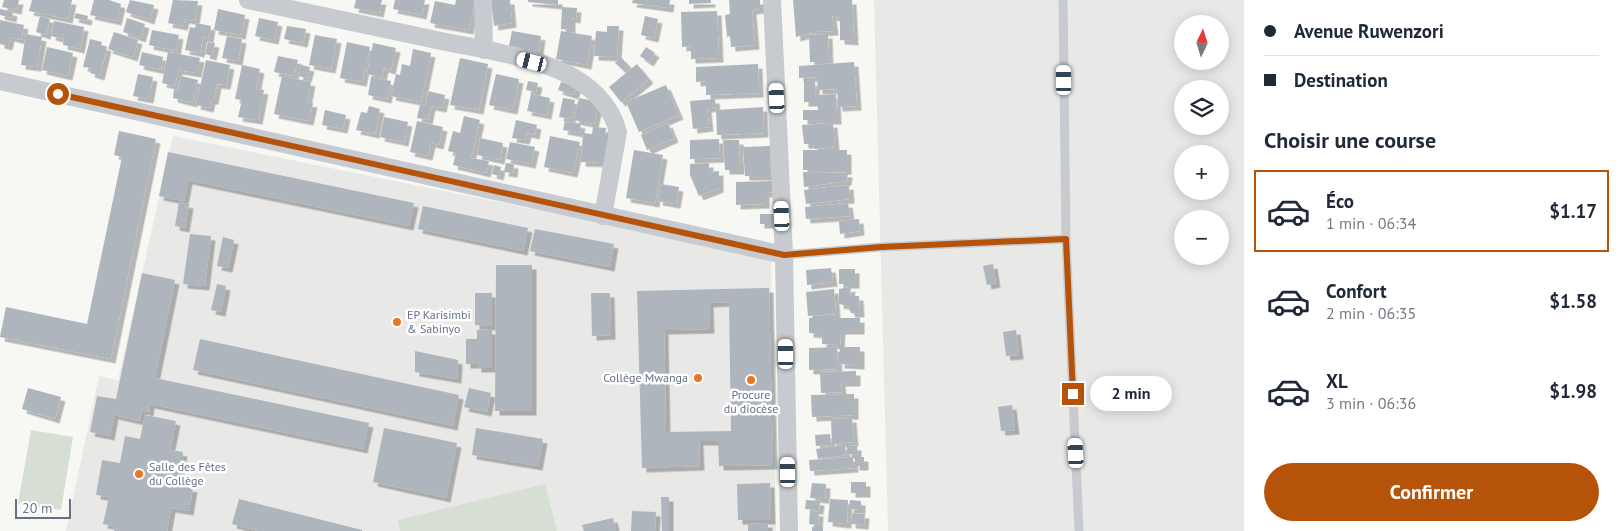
<!DOCTYPE html>
<html lang="fr">
<meta charset="utf-8">
<style>
:root{--surface:#fff;--page:#f6f6f7;--text:#1f2937;--muted:#747a83;--line:#e0e1e3;--accent:#b45309}
body{margin:0;font-family:"PT Sans",sans-serif;background:var(--page);color:var(--text);height:100vh;display:flex;flex-direction:column;font-size:19px;white-space:nowrap}
*{box-sizing:border-box;margin:0}
p{font-size:16px;color:var(--muted)}
.icon{flex:none;width:28px;height:28px;fill:none;stroke:currentColor;stroke-width:2;stroke-linecap:round;stroke-linejoin:round}
.map{position:relative;flex:1;overflow:hidden}
.side{display:flex;flex-direction:column;background:var(--surface);width:375px}
.side>*{flex:none}
.guide{display:grid;align-content:center;height:110px;padding:0 20px;background:var(--surface)}
.needle{width:32px;rotate:4deg}
.controls{position:absolute;left:1174px;top:15px;display:grid;gap:10px}
.controls a{display:grid;place-items:center;width:55px;height:55px;border-radius:50%;background:var(--surface);box-shadow:0 2px 12px #0003;font-size:25px}
.scale{position:absolute;left:15px;bottom:12px;width:56px;box-sizing:border-box;padding-left:5px;border:2px solid #657187;border-top:0;font-size:14px;line-height:18px;white-space:nowrap;color:#657187;-webkit-text-stroke:4px #fff;paint-order:stroke}
.end{position:absolute;width:22px;height:22px;margin:-11px;border:6px solid #b45309;background:#fff;box-shadow:0 0 0 2px #fff}
.from{border-radius:50%}
.bubble{position:absolute;height:35px;border-radius:18px;background:var(--surface);box-shadow:0 2px 12px #0003;font-size:16px;font-weight:700;line-height:35px;text-align:center}
.car{position:absolute;width:15px;height:30px;margin:-15px -8px;border-radius:6px;box-shadow:0 0 4px 1px #0007;background:linear-gradient(#fff 24%,#345 0 40%,#fff 0 76%,#345 0 86%,#fff 0)}
.guide b{display:flex;align-items:center;gap:18px;height:48px;font-size:19px}
.guide b+b{border-top:1px solid var(--line)}
.guide i{width:12px;height:12px;background:var(--text)}
ul{padding:0;list-style:none}
li{display:flex;align-items:center;gap:15px;height:82px;margin:0 10px 8px;padding:0 10px;border:2px solid transparent;border-radius:0px}
li div{flex:1}
li b{display:block;font-size:19px}
li em{font-style:normal;font-weight:700}
li.selected{border-color:var(--accent)}
li>.icon{width:45px;height:45px;stroke-width:1.5}
h2{padding:0 20px;font-size:22px;line-height:60px}
.button{display:flex;gap:10px;margin-top:auto;padding:10px 20px}
.button a{flex:1;height:58px;border-radius:30px;background:var(--accent);color:#fff;font-size:20px;font-weight:700;line-height:58px;text-align:center}
main{display:flex;flex:1;min-height:0}
.map>svg:first-child{display:block}
</style>
<main>
<div class="map">
<svg width="1244" height="531" viewBox="0 0 1244 531">
<defs>
<filter id="shadow"><feDropShadow dx="4.5" dy="4.5" stdDeviation="0" flood-color="#0004"/></filter>
</defs>
<rect width="100%" height="100%" fill="#f7f7f4"/>
<path fill="#e8e8e7" fill-rule="evenodd" d="M874,0H1244V531H888ZM1182,24H1220V61H1182ZM1182,89H1220V126H1182ZM1182,154H1220V191H1182ZM1182,219H1220V256H1182Z
M173,136L612,225L771,260L776,531H66L99,376L118,380Z"/>
<path fill="#d7dfd5" d="M31,430L73,437L61,510L18,503Z
M545,484L557,531H400L398,520Z"/>
<path fill="#afb5bd" fill-rule="evenodd" filter="url(#shadow)" d="M4,0H19L17,10L2,7Z
M32,0H72L68,19L29,11Z
M94,0H109L121,4L117,21L90,15Z
M130,0L154,5L150,20L126,12Z
M173,0L198,1L195,21L185,19L183,26L168,23Z
M356,0H382L379,13L354,8Z
M395,0H425L422,15L393,9Z
M456,0H475L469,30L430,23L435,1L455,5Z
M491,0H510L512,23L494,26Z
M528,0H558V5L528,2Z
M633,0H670L669,8L632,3Z
M689,0H711V3L689,4Z
M729,0H760V9L752,10L755,45L731,47L730,36L727,37L725,15L730,14Z
M793,0H852L854,41L840,40V18L832,16L834,31L813,32L796,37Z
M562,7L577,8L576,19L571,18V30L561,29Z
M0,9L13,12L12,18L0,15Z
M218,9L245,15L241,35L214,30Z
M717,11L719,58L691,59V46L682,47L681,12Z
M76,13L88,16L87,21L74,18Z
M40,16L50,19L46,35L36,32Z
M645,16L658,19L654,38L641,35Z
M127,18L145,24L141,38L123,32Z
M259,18L278,22L274,40L255,36Z
M0,20L24,25L21,40L10,37L8,46L0,44Z
M54,21L84,27L80,49L63,45L64,39L51,36Z
M196,23L211,26L209,38L203,37L200,53L185,50L190,27L195,28Z
M287,26L306,29L303,43L284,39Z
M607,26H619L617,57L594,56L596,31L607,32Z
M152,30L179,35L176,51L149,45Z
M512,31L541,36L539,51L509,46Z
M561,31L592,36L587,65L556,59Z
M114,32L138,40L133,57L108,49Z
M26,34L42,37L37,67L21,65Z
M828,34L829,62H810L809,35Z
M315,35L337,39L331,69L309,65Z
M227,36L242,39L238,61L222,58Z
M90,39L102,42L101,45L107,47L100,76L90,73L91,68L83,67Z
M208,42L215,43L212,56L205,54Z
M347,42L370,47L362,82L340,78Z
M373,43L396,48L391,70L384,68L382,77L367,74Z
M47,47L73,53L68,76L42,70Z
M646,47L655,53L649,62L640,56Z
M413,49L431,53L421,102L391,96L396,74L400,75L402,64L410,66Z
M142,52L163,57L161,70L139,65Z
M168,52L200,58L197,73L178,70L175,86L162,83Z
M278,56L298,60L294,76L274,72Z
M621,57L628,65L623,70L615,63Z
M460,58L488,64L479,110L450,105Z
M206,60L230,65L226,85L217,84L214,100H211L209,108L196,105Z
M854,62L857,106L838,107L837,89L818,90L817,77L799,78V66Z
M637,64L649,79L621,102L609,87Z
M758,64L759,93L706,95V81L696,82V67Z
M242,65L260,69L256,89L264,90L258,120L238,117L242,100L235,99Z
M301,65L310,67L307,78L298,76Z
M138,74L153,77L149,99L133,96Z
M496,74L519,79L513,110L489,105Z
M181,76L198,80L193,103L173,98L174,89L178,90Z
M282,76L311,82L307,102L313,103L309,121L274,114Z
M371,77L391,81L387,99L368,95Z
M528,81L538,83L536,92L526,90Z
M804,81H815L816,102H804Z
M561,82L577,86L574,95L558,90Z
M666,85L679,115L639,132L626,102Z
M428,91L445,95L442,108L431,106L428,120L417,118L420,104L425,105Z
M531,94L550,98L547,115L527,111Z
M836,94L837,120H803V110H818V95Z
M563,98L575,100L571,119L559,117Z
M579,98L599,102L594,124L574,120Z
M715,99L716,107L707,108L709,127L693,129L690,101Z
M369,106L380,109L375,134L356,130L361,112L367,113Z
M763,107L764,133L717,135L716,110Z
M325,110L346,115L343,129L322,125Z
M464,116L480,120L471,158L489,161L486,173L453,165L456,153L448,151L453,131L460,133Z
M384,117L408,122L404,142L380,137Z
M516,120L537,125L535,135L527,133L525,140L512,138Z
M417,121L443,127L439,145L431,143L428,156L410,152Z
M565,121L581,124L579,133L563,130Z
M668,123L674,138L647,150L641,135Z
M833,123L835,147L814,149L813,144H804L802,125Z
M593,127L606,128L605,134H612L606,163L581,162L583,133L592,134Z
M119,131L156,139L111,359L0,337L6,307L87,324L122,157L114,155Z
M550,136L580,142L573,173L544,167Z
M480,138L503,143L500,160L477,155Z
M719,139L720,158L690,159V140Z
M723,140H739L740,170H725Z
M510,142L535,147L531,164L506,159Z
M770,146L771,176H745L743,147Z
M634,150L663,155L655,203L626,198Z
M803,150H847V170H803Z
M168,152L414,203L409,226L188,180L184,201L159,196Z
M506,163L514,164L513,173L504,172Z
M709,163V172L719,171V188L699,196L690,175V164Z
M494,165L501,167L499,176L492,174Z
M803,172L848,173L847,181L804,187Z
M773,181L774,192L765,193V204L736,205V182Z
M661,184L679,187L676,204L658,201Z
M849,185L850,199L806,204L804,190Z
M179,202L189,204L185,228L175,226Z
M848,203L850,216L806,219L805,207Z
M423,206L528,228L523,251L418,229Z
M760,214H774V224H760Z
M859,219L860,231L840,234L839,221Z
M535,229L614,244L610,267L530,251Z
M190,234L211,236L205,286L183,284Z
M223,237L234,240L228,268L217,266Z
M993,264L996,283L987,285L983,266Z
M496,265H532V411H495Z
M831,268L833,282L807,285L806,270Z
M839,269H855V284H839Z
M142,273L175,280L155,378L369,423L363,449L150,404L149,412L142,410L140,421L114,415L110,436L90,432L97,396L116,399Z
M217,284L226,286L221,312L211,310Z
M851,287L850,296H859L860,313H851L848,306L839,304V289Z
M769,288L773,465L719,466L718,441H699L700,466L642,468L637,291ZM729,302L731,431L666,432L664,330L710,329L709,303Z
M834,289L836,314L808,316L806,292Z
M475,293H492V326L475,325Z
M591,293H610L611,335L592,336Z
M809,318H860V330H841L840,345L822,344V334L809,333Z
M477,330H492V368H477V364H466V339H477Z
M1016,330L1019,355L1006,356L1003,332Z
M200,339L459,395L453,426L193,370Z
M837,347L838,369L809,370V348Z
M840,347H860V365L840,364Z
M415,351L458,360L457,379L415,372Z
M856,371V382H841L842,392L821,393L820,372Z
M28,388L61,397L55,419L22,409Z
M469,388L491,393L487,412L464,407Z
M854,394V415L812,417L811,395Z
M1012,405L1015,430L1001,431L998,407Z
M145,415L176,421L170,450L183,452L177,485L193,488L189,511L171,508L167,531H114L115,526L103,524L109,497L96,495L102,460L120,463L125,436L140,439Z
M852,418L854,442L832,444L831,419Z
M384,428L457,443L446,498L373,482Z
M476,428L543,439L538,466L472,455Z
M830,434L831,445L816,446L815,435Z
M845,445L846,455L818,459L816,449Z
M847,445L857,446V455L847,454Z
M853,457L854,468L810,471L809,460Z
M855,457H864V466H855Z
M851,482H866V493H851Z
M770,483L771,520H738L737,484Z
M812,483L826,484L825,499L810,498Z
M661,497H669V531H662Z
M239,499L362,530V531H259L232,524Z
M830,499L848,500L847,524L828,522Z
M806,500L820,501L819,510L805,509Z
M850,500L861,501V510L849,509Z
M632,511L656,512L655,531H631Z
M810,511L819,512L818,525L809,524Z
M852,513L865,514L864,525L851,524Z
M613,518L616,531H584L582,525Z
M768,523V531H748V524Z
M812,527H823V531H812Z"/>
<g fill="none" stroke-linecap="round" stroke-linejoin="round">
<path stroke="#c7cace" stroke-width="9" d="M1063,0L1066,239L1079,531
M784,255L881,247L1066,239"/>
<path stroke="#c7cace" stroke-width="18" d="M248,0C314,14 380,28 446,42C482,49 531,57 563,72C589,84 611,104 618,132L603,216
M483,0L484,50
M772,0L784,255L789,531
M0,81L784,255"/>
</g>
<g fill="none" stroke-linecap="round" stroke-linejoin="round">
<path stroke="#b45309" stroke-width="6" d="M58,94L784,255L881,247L1066,239L1073,394"/>
</g>
<g fill="#eb7520" stroke="#fff" stroke-width="2">
<circle cx="397" cy="322" r="5"/>
<circle cx="698" cy="378" r="5"/>
<circle cx="751" cy="380" r="5"/>
<circle cx="139" cy="474" r="5"/>
</g>
<g text-anchor="middle" stroke-width="5" stroke-linejoin="round" paint-order="stroke">
<g font-size="12" fill="#657187" stroke="#fff" text-anchor="start">
<text x="407" y="319">EP Karisimbi<tspan x="407" dy="14">&amp; Sabinyo</tspan></text>
<text x="688" y="382" text-anchor="end">Collège Mwanga</text>
<text x="751" y="399" text-anchor="middle">Procure<tspan x="751" dy="14">du diocèse</tspan></text>
<text x="149" y="471">Salle des Fêtes<tspan x="149" dy="14">du Collège</tspan></text>
</g>
</g>
</svg>
<div class="controls">
<a><svg class="needle" viewBox="-14 -14 28 28"><path d="M0-13l5 13h-10z" fill="#e53935"/><path d="M0 13l5-13h-10z" fill="#747a83"/></svg></a>
<a><svg class="icon" aria-label="layers" viewBox="0 0 24 24"><path d="M12 4l9 5-9 5-9-5zM3 14l9 5 9-5"/></svg></a>
<a>+</a>
<a>−</a>
</div>
<div class="scale">20 m</div>
<i class="end from" style="left:58px;top:94px"></i>
<i class="end" style="left:1073px;top:394px"></i>
<div class="bubble" style="left:1090px;top:376px;width:82px">2 min</div>
<i class="car" style="left:532px;top:62px;rotate:284deg"></i>
<i class="car" style="left:1064px;top:80px;rotate:359deg"></i>
<i class="car" style="left:777px;top:98px;rotate:357deg"></i>
<i class="car" style="left:782px;top:216px;rotate:357deg"></i>
<i class="car" style="left:786px;top:354px;rotate:359deg"></i>
<i class="car" style="left:1076px;top:453px;rotate:357deg"></i>
<i class="car" style="left:788px;top:472px;rotate:359deg"></i>
</div>
<section class="side">
<div class="guide">
<b><i class="from"></i>Avenue Ruwenzori</b>
<b><i></i>Destination</b>
</div>
<h2>Choisir une course</h2>
<ul>
<li class="selected"><svg class="icon" aria-label="car" viewBox="0 0 24 24"><path d="M5 17H2v-5l4-1 3-4h7l3 4 3 1v5h-3M9 17h6M6 11h13"/><circle cx="7" cy="17" r="2"/><circle cx="17" cy="17" r="2"/></svg><div><b>Éco</b><p>1 min · 06:34</p></div><em>$1.17</em></li>
<li><svg class="icon" aria-label="car" viewBox="0 0 24 24"><path d="M5 17H2v-5l4-1 3-4h7l3 4 3 1v5h-3M9 17h6M6 11h13"/><circle cx="7" cy="17" r="2"/><circle cx="17" cy="17" r="2"/></svg><div><b>Confort</b><p>2 min · 06:35</p></div><em>$1.58</em></li>
<li><svg class="icon" aria-label="car" viewBox="0 0 24 24"><path d="M5 17H2v-5l4-1 3-4h7l3 4 3 1v5h-3M9 17h6M6 11h13"/><circle cx="7" cy="17" r="2"/><circle cx="17" cy="17" r="2"/></svg><div><b>XL</b><p>3 min · 06:36</p></div><em>$1.98</em></li>
</ul>
<div class="button"><a>Confirmer</a></div>
</section>
</main>
